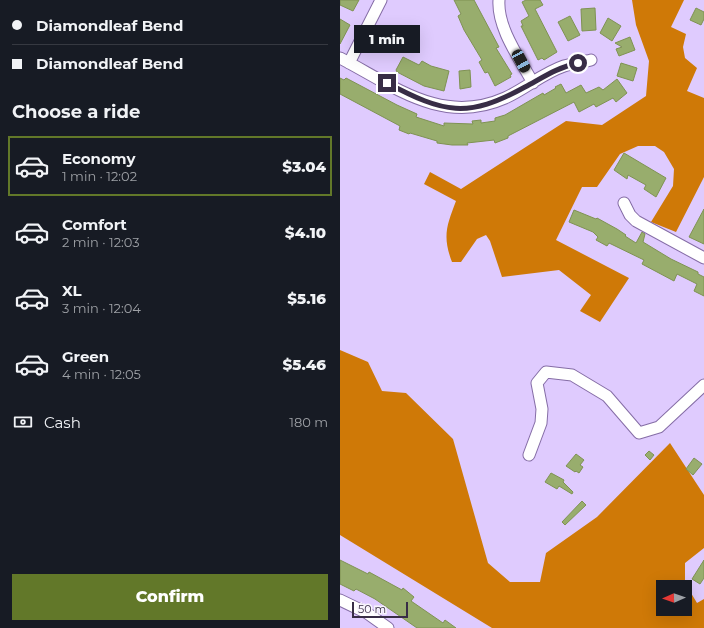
<!DOCTYPE html>
<meta charset="utf-8">
<style>
:root{--surface:#171b24;--page:#20242c;--text:#f1f3f6;--muted:#9ea1a6;--line:#363941;--accent:#627829}
body{margin:0;font-family:Montserrat,sans-serif;background:var(--page);color:var(--text);height:100vh;display:flex;flex-direction:column;font-size:15px;white-space:nowrap}
*{box-sizing:border-box;margin:0}
p{font-size:13px;color:var(--muted)}
.icon{flex:none;width:22px;height:22px;fill:none;stroke:currentColor;stroke-width:2;stroke-linecap:round;stroke-linejoin:round}
.map{position:relative;flex:1;overflow:hidden}
.side{display:flex;flex-direction:column;background:var(--surface);width:340px}
.side>*{flex:none}
.hud{display:grid;align-content:center;height:88px;padding:0 12px;background:var(--surface)}
.needle{width:26px;rotate:268deg}
.tools{position:absolute;left:316px;top:580px;display:grid;gap:8px}
.tools a{display:grid;place-items:center;width:36px;height:36px;border-radius:0px;background:var(--surface);box-shadow:0 4px 16px #0002;font-size:20px}
.scale{position:absolute;left:12px;bottom:10px;width:56px;box-sizing:border-box;padding-left:4px;border:2px solid #382d46;border-top:0;font-size:11px;line-height:14px;white-space:nowrap;color:#382d46;-webkit-text-stroke:3px #f8f5fc;paint-order:stroke}
.end{position:absolute;width:18px;height:18px;margin:-9px;border:5px solid #382d46;background:#fff;box-shadow:0 0 0 2px #fff}
.from{border-radius:50%}
.bubble{position:absolute;height:28px;border-radius:0px;background:var(--surface);box-shadow:0 4px 16px #0002;font-size:13px;font-weight:800;line-height:28px;text-align:center}
.car{position:absolute;width:12px;height:24px;margin:-12px -6px;border-radius:5px;box-shadow:0 0 3px 1px #0007;background:linear-gradient(#222 24%,#8ab4d8 0 40%,#222 0 76%,#8ab4d8 0 86%,#222 0)}
.hud b{display:flex;align-items:center;gap:14px;height:38px;font-size:15px}
.hud b+b{border-top:1px solid var(--line)}
.hud i{width:10px;height:10px;background:var(--text)}
ul{padding:0;list-style:none}
li{display:flex;align-items:center;gap:12px;height:60px;margin:0 8px 6px;padding:0 4px;border:2px solid transparent;border-radius:0px}
li div{flex:1}
li b{display:block;font-size:15px}
li em{font-style:normal;font-weight:800}
li.current{border-color:var(--accent)}
li>.icon{width:36px;height:36px;stroke-width:1.5}
h2{padding:0 12px;font-size:18px;line-height:48px}
.pay{display:flex;align-items:center;gap:10px;height:44px;padding:0 12px;font-size:15px}
.pay p{margin-inline-start:auto}
.action{display:flex;gap:8px;margin-top:auto;padding:8px 12px}
.action a{flex:1;height:46px;border-radius:0px;background:var(--accent);color:#fff;font-size:16px;font-weight:800;line-height:46px;text-align:center}
main{display:flex;flex:1;min-height:0}
.map>svg:first-child{display:block}
</style>
<main>
<section class="side">
<div class="hud">
<b><i class="from"></i>Diamondleaf Bend</b>
<b><i></i>Diamondleaf Bend</b>
</div>
<h2>Choose a ride</h2>
<ul>
<li class="current"><svg class="icon" aria-label="car" viewBox="0 0 24 24"><path d="M5 17H2v-5l4-1 3-4h7l3 4 3 1v5h-3M9 17h6M6 11h13"/><circle cx="7" cy="17" r="2"/><circle cx="17" cy="17" r="2"/></svg><div><b>Economy</b><p>1 min · 12:02</p></div><em>$3.04</em></li>
<li><svg class="icon" aria-label="car" viewBox="0 0 24 24"><path d="M5 17H2v-5l4-1 3-4h7l3 4 3 1v5h-3M9 17h6M6 11h13"/><circle cx="7" cy="17" r="2"/><circle cx="17" cy="17" r="2"/></svg><div><b>Comfort</b><p>2 min · 12:03</p></div><em>$4.10</em></li>
<li><svg class="icon" aria-label="car" viewBox="0 0 24 24"><path d="M5 17H2v-5l4-1 3-4h7l3 4 3 1v5h-3M9 17h6M6 11h13"/><circle cx="7" cy="17" r="2"/><circle cx="17" cy="17" r="2"/></svg><div><b>XL</b><p>3 min · 12:04</p></div><em>$5.16</em></li>
<li><svg class="icon" aria-label="car" viewBox="0 0 24 24"><path d="M5 17H2v-5l4-1 3-4h7l3 4 3 1v5h-3M9 17h6M6 11h13"/><circle cx="7" cy="17" r="2"/><circle cx="17" cy="17" r="2"/></svg><div><b>Green</b><p>4 min · 12:05</p></div><em>$5.46</em></li>
</ul>
<div class="pay"><svg class="icon" aria-label="cash" viewBox="0 0 24 24"><path d="M3 7h18v10H3z"/><circle cx="12" cy="12" r="2"/></svg>Cash<p>180 m</p></div>
<div class="action"><a>Confirm</a></div>
</section>
<div class="map">
<svg width="364" height="628" viewBox="0 0 364 628">
<rect width="100%" height="100%" fill="#dfcbfe"/>
<path fill="#cf7907" fill-rule="evenodd" d="M292,0H344L331,27L346,34L343,47L345,58L357,68L347,91L364,98V177L336,232L311,222L333,186L334,169L324,152L315,146H298L280,154L257,187H242L216,240L289,278L260,322L240,311L251,295L219,270L162,277L150,241L146,235L137,239L121,262H112C102,236 107,225 116,201L84,184L90,172L121,189L226,121L262,125L306,96L309,61L296,25Z
M0,350L28,362L42,391L66,393L113,439L148,563L170,582H200L206,553L257,517L330,443L364,495V548L345,563V583L357,603L364,599V628H152L0,535ZM323,587H345V609H323Z"/>
<path fill="#98ad6d" stroke="#7f9253" d="M0,0H19L13,11L0,5Z
M114,0H134L159,47L156,48L172,74L170,75L171,77L155,86L148,72L145,73L139,62L142,60L124,30L118,16L121,14Z
M186,0H200L203,5L195,9L217,52L204,60L202,58L198,60L181,26H183L181,21L189,16L182,2Z
M255,8L256,30L242,31L241,9Z
M356,8L364,12V19L361,25L350,20Z
M230,16L240,35L228,41L218,22Z
M268,18L281,26L272,41L260,33Z
M0,19L10,25L0,44Z
M290,37L295,50L279,56L276,49L282,47L275,43Z
M63,57L79,65L82,61L91,66L109,71L104,91L84,86L57,72L56,70Z
M281,63L297,68L293,81L277,76Z
M130,70L131,87L120,89L119,71Z
M0,78L4,80L6,78L57,105L77,114L76,117L104,126V123L133,124L132,121L141,120V123L155,121V118L165,115L203,93L204,95L216,88L215,87L221,84L226,93L241,85L246,93L259,87L263,90L277,79L287,93L276,102L273,98L256,107L254,104L239,112L234,102L168,136V138L155,143L154,140L127,143L128,145H112L97,143V141L70,133L69,134L59,130L60,126L0,94Z
M284,153L326,178L316,197L304,189L306,185L288,175L287,179L274,170Z
M364,209V244L349,237Z
M234,210L256,219L257,218L277,229L286,235L285,236L296,243L302,232L305,234L303,242L331,259L358,272V274L364,277V296L354,291L357,284L337,274L334,281L302,264L304,260L269,243L267,246L256,240L258,237L253,232L229,222Z
M309,451L314,455L310,460L305,455Z
M236,454L244,460L240,465L243,467L239,473L236,471L235,472L226,466Z
M354,458L362,464L353,475L346,469Z
M211,473L224,480L223,482L233,492L232,494L219,486L217,489L205,482Z
M242,501L246,505L225,525L222,522Z
M0,560L28,574L29,572L62,590L63,588L74,597L71,601L103,623L105,620L116,628H77L35,599L16,589L14,591L0,584Z
M364,560V578L360,584L352,579Z"/>
<g fill="none" stroke-linecap="round" stroke-linejoin="round">
<g stroke="#856da6" stroke-width="13">
<path id="minor" d="M159,0C157,28 180,59 193,83
M0,58C54,86 102,126 165,98C185,89 203,73 224,66C233,63 243,62 251,60
M9,63L41,0
M284,203L290,215L296,221L364,258
M189,455L201,423L202,409L197,383L206,372L232,375L267,396L299,433L319,427L364,385
M0,600L27,613L48,628"/>
</g>
<use href="#minor" stroke="#fff" stroke-width="11"/>
</g>
<g fill="none" stroke-linecap="round" stroke-linejoin="round">
<path stroke="#382d46" stroke-width="5" d="M47,83C104,113 127,119 185,87C202,78 218,67 238,63"/>
</g>
</svg>
<div class="tools">
<a><svg class="needle" viewBox="-14 -14 28 28"><path d="M0-13l5 13h-10z" fill="#e53935"/><path d="M0 13l5-13h-10z" fill="#9ea1a6"/></svg></a>
</div>
<div class="scale">50 m</div>
<i class="end from" style="left:238px;top:63px"></i>
<i class="end" style="left:47px;top:83px"></i>
<div class="bubble" style="left:14px;top:25px;width:66px">1 min</div>
<i class="car" style="left:181px;top:61px;rotate:152deg"></i>
</div>
</main>
